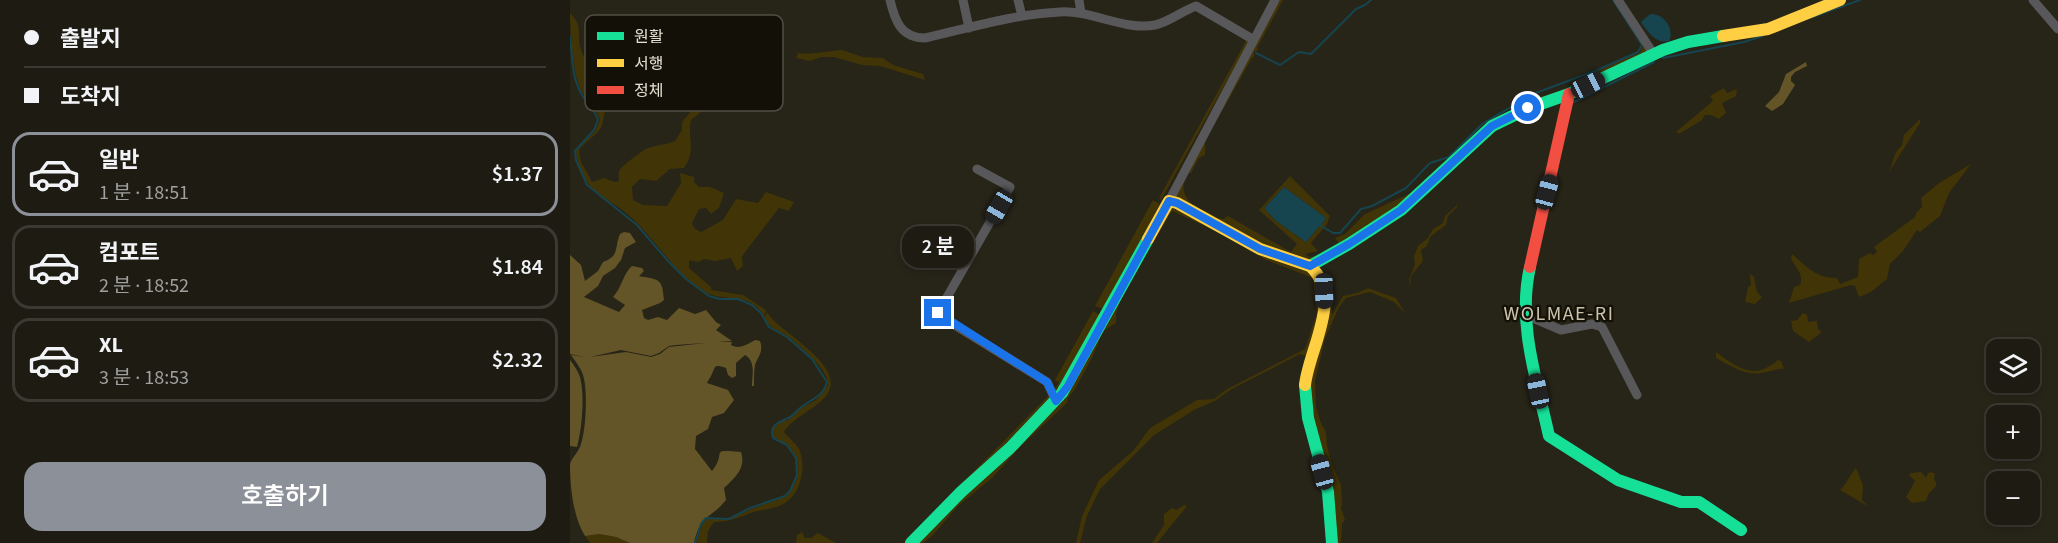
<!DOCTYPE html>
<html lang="ko">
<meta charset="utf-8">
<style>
:root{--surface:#1d1b12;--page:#25241b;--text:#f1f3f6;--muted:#a0a19f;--line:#3b3932;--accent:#8c9099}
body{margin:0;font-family:"Source Sans 3","Noto Sans KR",sans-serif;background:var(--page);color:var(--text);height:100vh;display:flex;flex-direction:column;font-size:22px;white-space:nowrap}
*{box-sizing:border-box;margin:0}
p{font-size:20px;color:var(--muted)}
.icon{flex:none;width:33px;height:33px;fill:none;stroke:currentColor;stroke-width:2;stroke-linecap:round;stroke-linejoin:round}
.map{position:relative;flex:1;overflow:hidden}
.sheet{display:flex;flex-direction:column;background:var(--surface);width:570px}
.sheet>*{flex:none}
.guide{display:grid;align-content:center;height:132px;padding:0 24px;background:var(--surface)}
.fabs{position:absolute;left:1416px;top:339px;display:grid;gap:12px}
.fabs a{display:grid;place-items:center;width:54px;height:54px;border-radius:12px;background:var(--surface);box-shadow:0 3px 9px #0003,0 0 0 2px var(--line);font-size:30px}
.end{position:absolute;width:27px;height:27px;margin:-14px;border:8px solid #1a73e8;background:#fff;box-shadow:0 0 0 3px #fff}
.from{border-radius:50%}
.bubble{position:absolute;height:42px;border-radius:18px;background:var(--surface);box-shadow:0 3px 9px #0003,0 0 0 2px var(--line);font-size:20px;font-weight:600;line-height:42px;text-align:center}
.car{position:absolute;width:18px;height:36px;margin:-18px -9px;border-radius:8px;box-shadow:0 0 4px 2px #0007;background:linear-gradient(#222 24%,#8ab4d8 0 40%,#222 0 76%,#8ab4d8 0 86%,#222 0)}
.guide b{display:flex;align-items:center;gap:21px;height:57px;font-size:22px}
.guide b+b{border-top:2px solid var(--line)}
.guide i{width:15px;height:15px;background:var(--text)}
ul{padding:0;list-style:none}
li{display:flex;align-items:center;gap:18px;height:84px;margin:0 12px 9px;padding:0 12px;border:3px solid var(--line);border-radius:18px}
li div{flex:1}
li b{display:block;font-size:22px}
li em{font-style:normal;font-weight:600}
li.on{border-color:var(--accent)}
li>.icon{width:54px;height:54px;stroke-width:1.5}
.cta{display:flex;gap:12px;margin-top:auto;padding:12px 24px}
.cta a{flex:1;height:69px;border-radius:18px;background:var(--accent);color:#fff;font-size:24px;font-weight:600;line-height:69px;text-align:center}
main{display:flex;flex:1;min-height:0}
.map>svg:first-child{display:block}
</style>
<main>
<section class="sheet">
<div class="guide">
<b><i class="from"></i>출발지</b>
<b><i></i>도착지</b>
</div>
<ul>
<li class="on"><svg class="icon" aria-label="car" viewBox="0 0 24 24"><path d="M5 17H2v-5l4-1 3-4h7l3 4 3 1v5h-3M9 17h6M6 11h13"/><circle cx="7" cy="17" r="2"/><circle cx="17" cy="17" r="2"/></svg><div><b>일반</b><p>1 분 · 18:51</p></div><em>$1.37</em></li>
<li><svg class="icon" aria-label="car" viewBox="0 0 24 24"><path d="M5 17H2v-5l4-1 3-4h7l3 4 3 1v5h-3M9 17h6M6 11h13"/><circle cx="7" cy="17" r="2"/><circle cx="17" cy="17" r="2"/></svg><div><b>컴포트</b><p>2 분 · 18:52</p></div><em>$1.84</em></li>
<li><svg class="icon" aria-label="car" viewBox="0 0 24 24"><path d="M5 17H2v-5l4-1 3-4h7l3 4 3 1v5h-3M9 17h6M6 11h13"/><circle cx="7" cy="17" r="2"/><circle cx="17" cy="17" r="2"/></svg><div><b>XL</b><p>3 분 · 18:53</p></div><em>$2.32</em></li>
</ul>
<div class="cta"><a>호출하기</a></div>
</section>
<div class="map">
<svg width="1488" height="543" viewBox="0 0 1488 543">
<rect width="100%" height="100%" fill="#272418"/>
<path fill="#413406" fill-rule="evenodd" d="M708,0H713L687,48L688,50L684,52V57L682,58L635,141V155L629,158L621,173H618C603,200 629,208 648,218L653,219L658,216L721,252L727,244L689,210L720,176L760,216L757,224L741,243L748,251L735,254L739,257L758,254C753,257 747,262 741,262C714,265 637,217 611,203L604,196L622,158ZM714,187L755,217V220L736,242L706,221L695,209L696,206Z
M1044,0H1046L1077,50L1075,55L1002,92L959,107L922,125L829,209L763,251L769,243L765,238L775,234L795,214L843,192L867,169L881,160L912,128L965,99L1002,87L1022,78L1027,71L1070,52L1073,46Z
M0,13C13,26 7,31 10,46C11,53 16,59 19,65C18,68 16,72 16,75C16,85 33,96 41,97L43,102L35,110L32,126L27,133L10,148L9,152L11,162L22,182L34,178L45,182L49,181C49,178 48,174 49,171C50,167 72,151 76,149C84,145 96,145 105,141L112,130C110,119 117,119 121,110C124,104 115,98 117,88C122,69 139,64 139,42C155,35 168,25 184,32L180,36L161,38L149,47L139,67L133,72L122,90L129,98L131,112L121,120C117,140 127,150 114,168L100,169L86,181L70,179L62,187L63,200L73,205L97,206L111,183L110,173L124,177V182L129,187H140L154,193L149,208L141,214L136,208L129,209L122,223L124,228L131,232L153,220L166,199L188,203L196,192L224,202L219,211L209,208L175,252L172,257L173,266L167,271L161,258L145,261L134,259L128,262L119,260V268L141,287V290L173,295L196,310L194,316C179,290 154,304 133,291C102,271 84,236 56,213C45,203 28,197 19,185C14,177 6,160 6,151L25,131L30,120C26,108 18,102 12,92C3,78 0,30 0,13Z
M677,39L679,41L591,200L589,198Z
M272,50L293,57L313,58L323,65L353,74L355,80L310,66L292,65L264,57H251L240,61L226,58L228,53C243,55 256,51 272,50Z
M1154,88L1157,93L1167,89L1166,96L1152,103L1156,113L1149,119L1141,115H1135L1132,120L1109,134L1106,132L1143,101L1140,96Z
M1350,119V123L1319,172L1326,152L1332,145L1334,135Z
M1401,164L1379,193L1370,216L1350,232L1347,230L1333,251L1320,264L1317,279L1301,292L1289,297L1285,286L1281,285L1219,303L1224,287L1230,285C1234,274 1226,268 1221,259L1222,254C1237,267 1246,278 1267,278L1270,284L1288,277L1289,259L1300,253L1303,255L1307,252L1304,247L1345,217L1346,213L1352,207L1351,198L1369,183Z
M583,200L590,204L533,309L525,306Z
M888,204L887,207L878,216L876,225L860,237L857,246L851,250L853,261L841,276L840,288L839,280L845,264L844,256L848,246L857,239L863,229L873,223L875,216Z
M602,205L731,265L746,276L751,309L736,356L730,354L660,390L645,401L624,410L583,436L530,489L517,516L510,543H506L512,516L529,480L563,451L580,428L627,400L644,399L657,389L735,349L747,313L743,278L696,260L648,232L602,211L568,267L550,302L546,313V323L535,330L531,336L522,358L505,389L498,398L497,403L452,445L423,477L388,506L363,535L353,543H346L490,399Z
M1181,274L1184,277L1187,292L1192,297L1185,304L1175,302L1178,287L1181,285L1180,276Z
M758,279L762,315L773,296L787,293L798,288L826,298L835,313L824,302L800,292L776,298L769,307L755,339L745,381L746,407L751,423L756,432L757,446L763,467L771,485L772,503L771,508L775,520L772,524L771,543H764L738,394L754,280Z
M523,311L530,315L494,381L486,391L485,388L489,383L485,380Z
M197,312C208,332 280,366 256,396C246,409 224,416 214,432C219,438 225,442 229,449C237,466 231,493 215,503C206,509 194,509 184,512C170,517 159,522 144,522L138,531L137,543H126L132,524L137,518L159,520L181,509L215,497L220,492L228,475L227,458L217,444L203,438V429L208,422L218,420L231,408L246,400L258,385C259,370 231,348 220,338C210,330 200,330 194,318Z
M1233,313L1237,315L1238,322L1247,321L1248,329L1252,332L1239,342L1223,331L1221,321L1227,320Z
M1146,352C1157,360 1176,375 1191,370C1197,368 1203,364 1208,360L1211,361L1214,369C1206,368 1199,372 1191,373C1175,376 1159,365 1146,358Z
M479,395L480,397C434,448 383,494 335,543H333Z
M1286,468L1293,485L1292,500L1299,507L1270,490C1277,484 1279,475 1286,468Z
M1351,472L1356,478L1358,473L1362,472L1365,474L1364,479L1366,482V486L1359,493L1356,501L1342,503L1336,497L1345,481L1339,475L1341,473Z
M614,505L617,506L587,543H582L594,525V514L602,508L606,510Z
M232,532L235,538H241L248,533L266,543H226L227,535Z
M29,534L46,537L60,543H20L15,536Z"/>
<path fill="#645528" d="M1236,62L1237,66L1225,72L1221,77V81L1225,85L1213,104L1202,111L1195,106L1209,92L1216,74Z
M54,232L60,233L66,242L55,248L51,260L45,268L33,276L28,286L14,297L49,312L55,305L43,297C51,289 54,272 62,266L72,268L74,271L69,276C90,280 92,278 94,300L90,303L72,310L74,318L78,320L88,317L97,320L109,308L125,314L136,310L146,322L151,325L146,330L162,341L106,345L99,346L89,353L81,356L51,350L20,357L56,352L81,357L90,354L99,347L144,342H162L161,345C169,350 178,344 185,340L190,341C194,352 188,356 185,365C184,372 184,379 184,386H182C182,375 186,361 175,355L166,363V376L162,378L158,375L156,368C143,364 146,366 141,376C140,378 138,380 137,383L158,390L164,400L154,413L142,417L138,429L126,436L125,449L142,471C158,452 137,449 171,452C176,468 166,477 154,488L156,500C140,520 131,513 124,543H60L46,537L29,534L15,536C3,517 0,486 0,464C2,457 9,452 11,444C16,429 18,390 13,375C11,368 5,361 1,355L15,357L0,354V255L11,265L15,281L28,271L33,262C50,256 44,248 50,234Z
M0,360C4,365 8,371 10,377C15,395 12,429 7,447L0,446Z"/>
<path fill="#16444f" d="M1080,14C1094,13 1105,29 1099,41C1086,44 1080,34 1072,24L1071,22Z
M714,187L755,217V220L736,242L706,221L695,209L696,206Z"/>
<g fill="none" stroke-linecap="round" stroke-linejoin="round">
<path stroke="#16444f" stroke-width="2" d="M1240,18L1290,0
M0,37C2,54 2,78 11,93C16,103 25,109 28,120L24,130L5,151L6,160L17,185L67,225L98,261L116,279L139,296L150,299H168L182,305L191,313L199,327L217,337L242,359L257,382C253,397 241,399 230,408C226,411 223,416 218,418C209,423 199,424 203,438L217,445L226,458L227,475L220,491L215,496L180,508L159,519L136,518L131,524L125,543
M686,53L710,65L729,52L741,54L786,9L795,5L801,0
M1093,58L1174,42L1193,36
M1002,103L1084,62
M750,225L763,233H770L791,209L802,206L836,188L860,163L879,157L912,124L963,94L1025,71L1068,52L1072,45L1043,0"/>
<path stroke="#585759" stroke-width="9" d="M320,0C325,21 331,38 355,38C399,28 445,14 490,12C521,10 555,31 585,25C599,22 612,11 626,6L684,40
M393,0L399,28
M448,0L452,16
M509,0L511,13
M1048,0L1083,53
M1463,0L1488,29
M407,169L440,187L368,313L370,316L477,382L486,401
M599,201L705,0
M956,315L991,330L1022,324L1032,327L1067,395"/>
<path stroke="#16e098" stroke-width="12" d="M740,266L779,244L831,210L922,126L959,108L999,94L1093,50L1118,42L1153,36
M960,267C947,323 967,381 979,436L1048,480L1111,502H1129L1171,530
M735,385L738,418L758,492L762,543
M341,543L391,492L440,448L492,393L578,239"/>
<path stroke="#ffcf43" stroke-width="12" d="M1153,36L1198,29L1270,0
M578,239L599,201L607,203L690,249L740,266C774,297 739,348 735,385"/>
<path stroke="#f24e42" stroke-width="12" d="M960,267L999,94"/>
</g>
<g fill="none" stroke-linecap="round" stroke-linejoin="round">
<path stroke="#1a73e8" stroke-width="8" d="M368,313L477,382L486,401L498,386L599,201L607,203L690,249L740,266L779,244L831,210L922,126L958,108"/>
</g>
<g text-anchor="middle" stroke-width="4.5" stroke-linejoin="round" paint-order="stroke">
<g font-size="20" letter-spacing="1.5" fill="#cac2a9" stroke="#131007">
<text x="989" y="320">WOLMAE-RI</text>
</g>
</g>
<rect x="15" y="15" width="198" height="96" rx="9" fill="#131007" stroke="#524e44" stroke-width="1.5"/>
<rect x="27" y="32" width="27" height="8" fill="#16e098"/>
<rect x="27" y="59" width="27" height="8" fill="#ffcf43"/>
<rect x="27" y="86" width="27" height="8" fill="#f24e42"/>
<g font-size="16" fill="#e4e0d3">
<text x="64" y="42">원활</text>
<text x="64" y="69">서행</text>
<text x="64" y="96">정체</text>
</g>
</svg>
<div class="fabs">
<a><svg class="icon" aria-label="layers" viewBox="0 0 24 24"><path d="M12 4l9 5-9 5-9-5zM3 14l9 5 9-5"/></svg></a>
<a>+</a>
<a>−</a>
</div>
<i class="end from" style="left:958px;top:108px"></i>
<i class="end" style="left:368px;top:313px"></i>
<div class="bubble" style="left:332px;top:226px;width:72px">2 분</div>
<i class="car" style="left:1018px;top:85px;rotate:64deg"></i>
<i class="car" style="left:977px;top:192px;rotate:15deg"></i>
<i class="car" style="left:429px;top:207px;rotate:210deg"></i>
<i class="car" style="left:754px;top:291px;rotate:178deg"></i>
<i class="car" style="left:968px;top:391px;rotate:348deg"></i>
<i class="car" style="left:752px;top:472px;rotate:345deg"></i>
</div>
</main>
